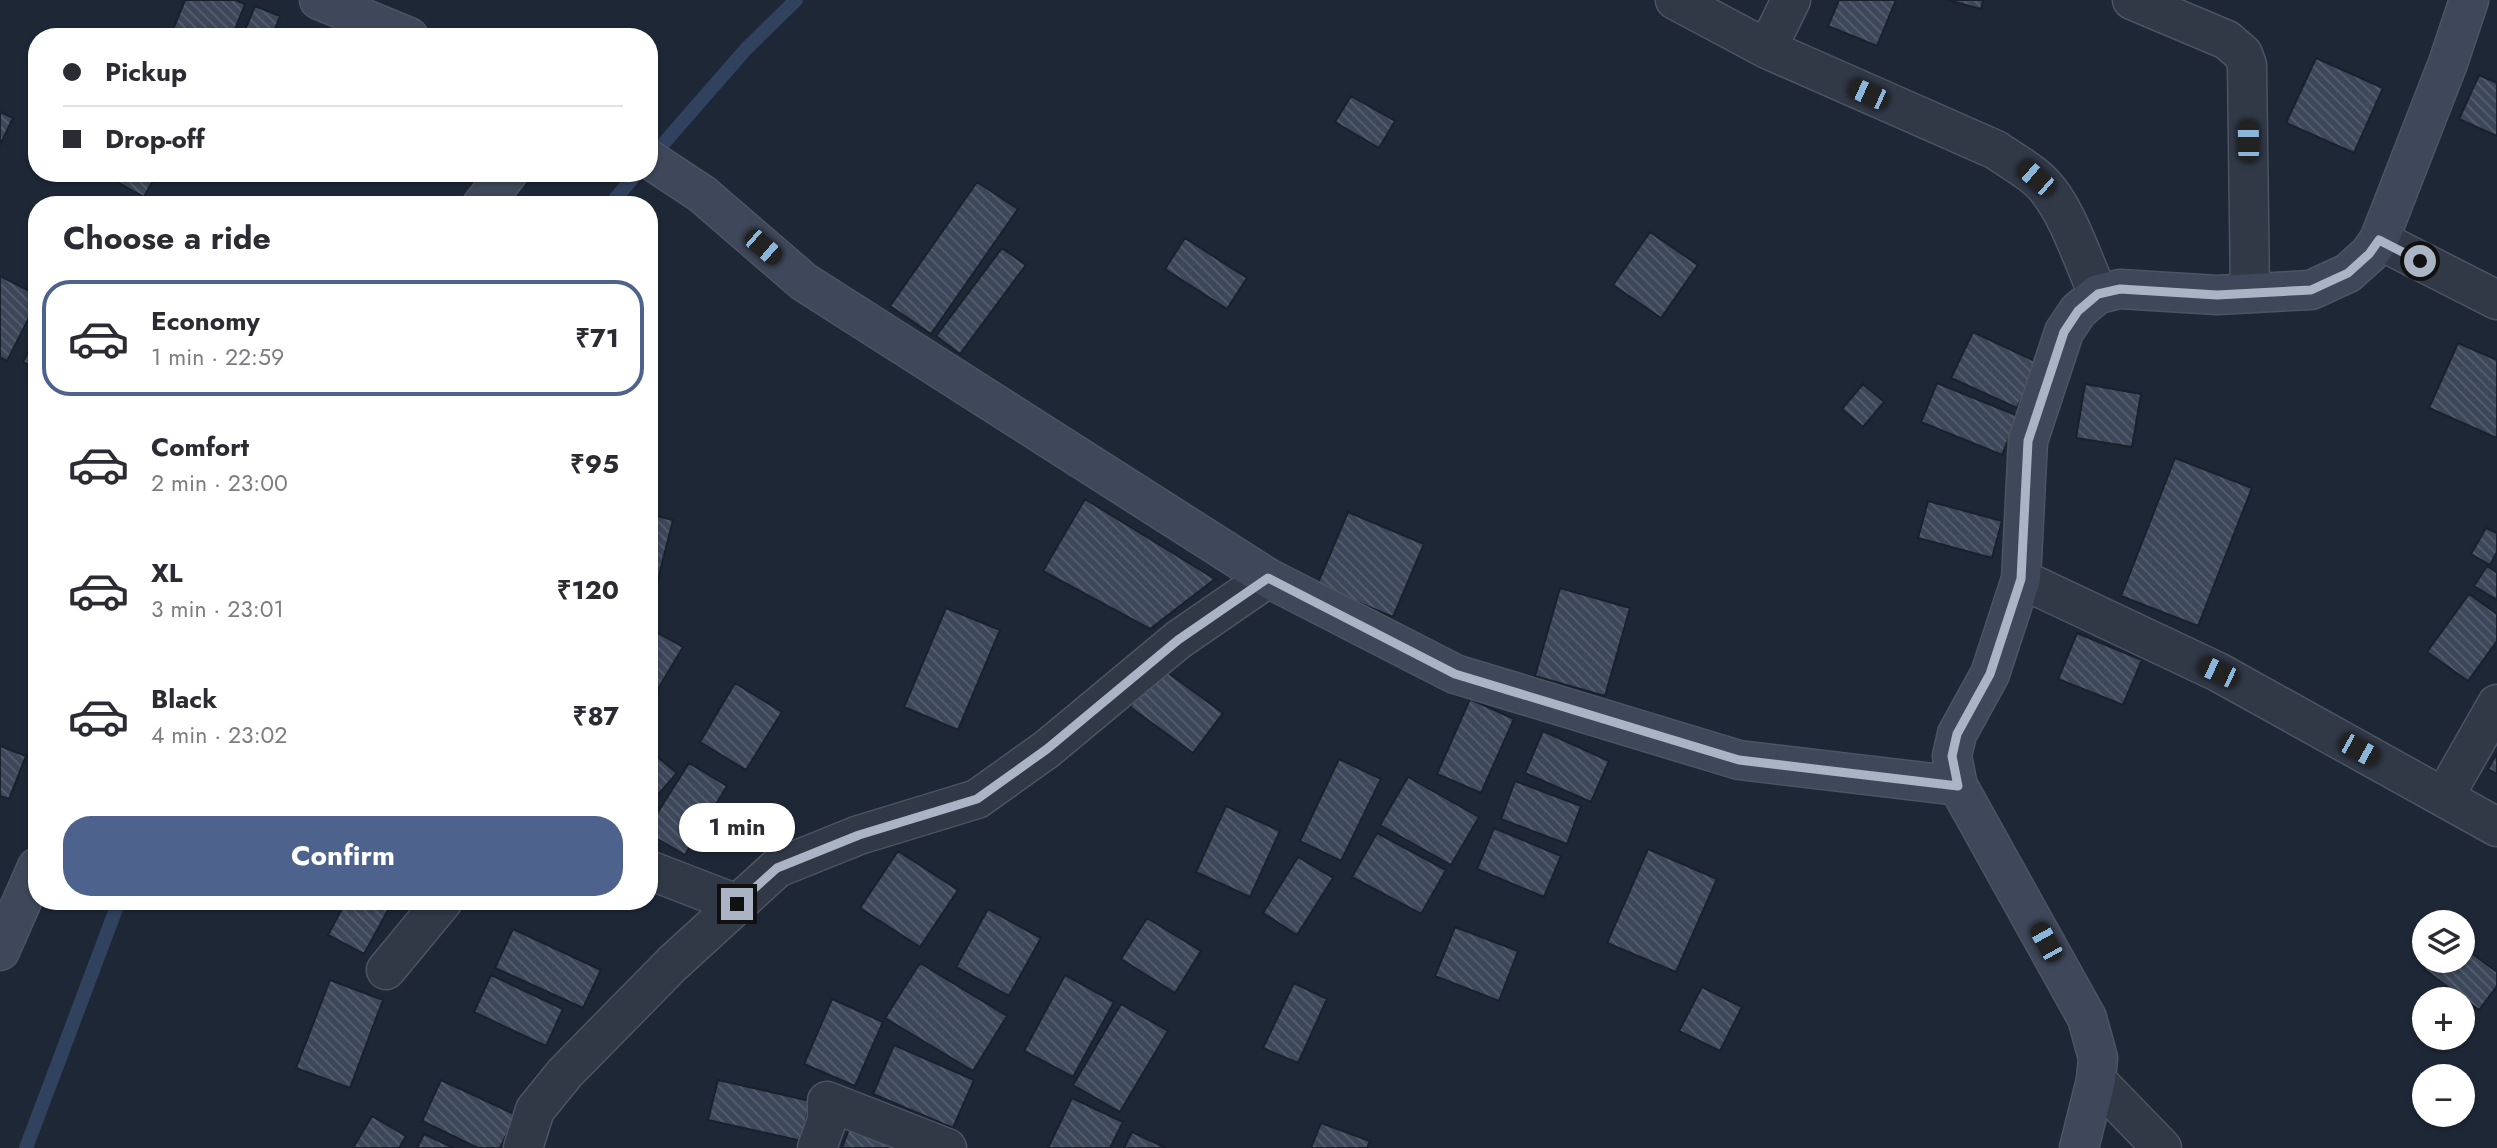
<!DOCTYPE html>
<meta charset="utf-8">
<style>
:root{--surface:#fff;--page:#f7f7f7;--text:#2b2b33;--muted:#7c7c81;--line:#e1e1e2;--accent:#4d628d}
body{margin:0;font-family:Jost,sans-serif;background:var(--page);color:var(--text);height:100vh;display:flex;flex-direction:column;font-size:26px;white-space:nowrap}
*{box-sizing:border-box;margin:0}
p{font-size:23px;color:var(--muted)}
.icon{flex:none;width:38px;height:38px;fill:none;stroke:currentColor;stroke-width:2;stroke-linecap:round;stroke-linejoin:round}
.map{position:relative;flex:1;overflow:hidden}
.sheet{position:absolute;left:28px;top:196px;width:630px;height:714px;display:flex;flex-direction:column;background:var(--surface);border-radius:28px;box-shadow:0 2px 5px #0004}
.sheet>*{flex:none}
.top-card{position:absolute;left:28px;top:28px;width:630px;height:154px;border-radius:28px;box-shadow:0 2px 5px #0004;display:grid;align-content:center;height:154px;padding:0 35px;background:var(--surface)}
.fabs{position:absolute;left:2412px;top:910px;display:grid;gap:14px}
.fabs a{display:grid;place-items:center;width:63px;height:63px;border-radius:50%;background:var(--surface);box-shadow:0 2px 5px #0004;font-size:35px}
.end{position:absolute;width:32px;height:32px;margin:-16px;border:9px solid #abb4c4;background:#111;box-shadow:0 0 0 4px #111}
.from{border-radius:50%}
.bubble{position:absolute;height:49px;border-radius:24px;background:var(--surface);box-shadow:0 2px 5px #0004;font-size:23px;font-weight:700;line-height:49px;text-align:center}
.car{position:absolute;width:21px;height:42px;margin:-21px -10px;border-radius:9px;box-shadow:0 0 5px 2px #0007;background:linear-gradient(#222 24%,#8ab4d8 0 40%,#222 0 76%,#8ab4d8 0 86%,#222 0)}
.top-card b{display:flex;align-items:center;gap:24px;height:66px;font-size:26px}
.top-card b+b{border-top:2px solid var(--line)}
.top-card i{width:18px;height:18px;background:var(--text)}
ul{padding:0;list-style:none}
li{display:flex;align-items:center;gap:21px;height:116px;margin:0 14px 10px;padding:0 21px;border:4px solid transparent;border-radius:28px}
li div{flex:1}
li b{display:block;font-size:26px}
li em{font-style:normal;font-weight:700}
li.current{border-color:var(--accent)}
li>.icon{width:63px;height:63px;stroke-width:1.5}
h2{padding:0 35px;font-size:32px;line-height:84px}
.button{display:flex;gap:14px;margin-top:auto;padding:14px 35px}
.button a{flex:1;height:80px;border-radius:28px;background:var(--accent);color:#fff;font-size:28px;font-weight:700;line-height:80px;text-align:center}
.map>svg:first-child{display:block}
</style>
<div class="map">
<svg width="2497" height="1148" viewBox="0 0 2497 1148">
<defs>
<pattern id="building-back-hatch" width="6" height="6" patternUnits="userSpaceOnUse" patternTransform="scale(1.75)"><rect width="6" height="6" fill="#3c4759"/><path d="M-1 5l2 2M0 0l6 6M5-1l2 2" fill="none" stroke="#565f6f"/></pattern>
</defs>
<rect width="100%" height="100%" fill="#1e2736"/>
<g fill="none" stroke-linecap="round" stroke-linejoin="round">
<path stroke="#30425e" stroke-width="14" d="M650,159L746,49L796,0
M610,205L637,173
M26,1148L119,901"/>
</g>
<path fill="url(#building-back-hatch)" stroke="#19212d" stroke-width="2" d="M185,0H235L245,4L232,37H170Z
M1839,0H1896L1877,46L1828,26Z
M1947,0H1983L1981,9Z
M255,6L280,16L272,37H242Z
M2316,58L2383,88L2354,153L2286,123Z
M2479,75L2497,83V136L2459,119Z
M1351,96L1395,121L1379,148L1335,122Z
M0,112L13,118L0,145Z
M101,173H157L144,197Z
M977,182L1018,209L931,334L890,306Z
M1650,232L1698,265L1661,318L1613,285Z
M1185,238L1247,278L1227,309L1165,269Z
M1002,248L1026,265L960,354L936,336Z
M0,276L37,295V302L7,361L0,357Z
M1973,332L2039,363L2017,408L1951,378Z
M37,334V369L23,362Z
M2458,343L2497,360V438L2429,408Z
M1937,383L2018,416L2002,455L1921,422Z
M1863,384L1884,402L1863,427L1842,409Z
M2085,384L2141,394L2132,447L2076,438Z
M2175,458L2252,488L2198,626L2121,596Z
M1085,499L1215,579L1150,629L1043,571Z
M1928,501L2002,521L1992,558L1918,538Z
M1348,512L1424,544L1393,617L1317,585Z
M649,514L673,520L654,595L649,593Z
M2486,528L2497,533V552L2490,565L2471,554Z
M2487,566L2497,573V600L2474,586Z
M1560,588L1630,608L1605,696L1535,676Z
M2469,594L2497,614V641L2468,681L2427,652Z
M946,608L1000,630L958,730L904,707Z
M649,628L683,647L649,704Z
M2077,633L2142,660L2123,705L2058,679Z
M1160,667L1223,713L1193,753L1130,707Z
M735,683L782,712L746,770L700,742Z
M1470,699L1514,719L1481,793L1437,774Z
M1543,731L1609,761L1591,802L1525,773Z
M0,746L26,756L9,799L0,796Z
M649,750L677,773L649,805Z
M2497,753V774L2488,769Z
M1339,759L1381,779L1341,861L1300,841Z
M689,763L727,786L685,855L649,834V826Z
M1408,777L1479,817L1451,865L1380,825Z
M1515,781L1581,806L1567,844L1501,819Z
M1226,806L1280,831L1250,897L1196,872Z
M1494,828L1561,856L1544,897L1477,869Z
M1377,833L1446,870L1421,914L1352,877Z
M1648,849L1717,879L1676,972L1607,943Z
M898,851L958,890L920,947L860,908Z
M1298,857L1333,878L1297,935L1263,913Z
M346,901H393L364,954L328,935Z
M988,909L1041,938L1009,996L956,967Z
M1147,918L1201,951L1175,993L1121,959Z
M1455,927L1518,951L1499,1001L1435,976Z
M513,929L601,970L583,1008L495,968Z
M2462,946L2497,972V986L2479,1010L2424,969L2430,961H2462Z
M920,963L1007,1016L973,1071L885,1018Z
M491,975L563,1009L546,1046L474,1012Z
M1065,975L1114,1002L1073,1077L1024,1051Z
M330,980L383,1000L350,1088L296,1068Z
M1294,983L1327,999L1298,1063L1263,1048Z
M1702,987L1742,1007L1720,1051L1679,1031Z
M832,999L883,1022L855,1086L804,1064Z
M1121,1004L1168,1031L1120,1112L1073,1085Z
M894,1045L974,1080L953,1128L873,1094Z
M441,1080L516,1115L500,1148H478L422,1121Z
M718,1080L810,1101L802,1141L708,1120Z
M1072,1098L1123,1122L1110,1148H1048Z
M372,1116L406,1136L399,1148H353Z
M1321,1123L1370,1141L1367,1148H1311Z
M850,1126L913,1148H842Z
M1132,1132L1166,1148H1124Z
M424,1134L454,1148H417Z"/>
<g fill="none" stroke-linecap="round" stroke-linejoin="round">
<g stroke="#4c5462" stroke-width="41">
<path id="street" d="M1675,0L1767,49L1791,0
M2132,0L2227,40L2243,54L2247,65L2250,293
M1767,49L1996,150C2013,162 2035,173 2048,190C2069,216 2084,263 2098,294
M2379,240L2497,300
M2021,579L2218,672L2497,827
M2444,797L2497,704
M649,870L737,904
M386,970L443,901
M2096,1080L2162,1148
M523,1148L535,1110L565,1073L672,964L777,868L859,835L977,799L1047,749L1178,640L1268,578
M817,1148L827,1120V1101L947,1148"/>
</g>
<g stroke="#4c5462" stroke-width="41">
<path id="secondary" d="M319,0L409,37
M649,159L702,194L804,282L1268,578L1455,674L1739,760L1958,786
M482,205L508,173
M0,951L37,867
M2079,1148L2096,1080L2098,1058L2087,1018L1958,786L1952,756L1957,734L1990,674L2021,579L2028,441L2064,332L2078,311L2098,294L2120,289L2217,295L2311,290L2348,273L2369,254L2379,240L2448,63L2469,0"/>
</g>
<use href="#street" stroke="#313947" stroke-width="38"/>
<use href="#secondary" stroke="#3f485a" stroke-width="38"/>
</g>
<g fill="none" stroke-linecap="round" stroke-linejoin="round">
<path stroke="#abb4c4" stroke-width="9" d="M737,904L777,868L859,835L977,799L1047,749L1178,640L1268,578L1455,674L1739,760L1958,786L1952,756L1957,734L1990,674L2021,579L2028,441L2064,332L2078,311L2098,294L2120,289L2217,295L2311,290L2348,273L2369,254L2379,240L2420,261"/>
</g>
</svg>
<div class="fabs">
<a><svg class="icon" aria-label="layers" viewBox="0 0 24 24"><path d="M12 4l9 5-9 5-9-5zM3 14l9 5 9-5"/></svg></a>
<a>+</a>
<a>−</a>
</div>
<i class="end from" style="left:2420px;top:261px"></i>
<i class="end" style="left:737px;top:904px"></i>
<div class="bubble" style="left:679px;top:803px;width:116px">1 min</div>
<i class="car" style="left:1868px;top:94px;rotate:294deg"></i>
<i class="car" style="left:2248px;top:141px;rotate:359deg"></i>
<i class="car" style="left:2036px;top:178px;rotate:311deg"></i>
<i class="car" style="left:763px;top:247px;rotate:131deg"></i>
<i class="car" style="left:2218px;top:672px;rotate:295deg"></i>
<i class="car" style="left:2359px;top:750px;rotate:119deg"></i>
<i class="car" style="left:2046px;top:942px;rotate:331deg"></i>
<div class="top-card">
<b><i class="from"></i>Pickup</b>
<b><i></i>Drop-off</b>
</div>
<section class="sheet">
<h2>Choose a ride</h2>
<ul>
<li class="current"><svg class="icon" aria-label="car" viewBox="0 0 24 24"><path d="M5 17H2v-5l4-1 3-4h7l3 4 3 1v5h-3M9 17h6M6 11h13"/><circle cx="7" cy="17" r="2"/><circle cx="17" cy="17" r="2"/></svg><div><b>Economy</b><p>1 min · 22:59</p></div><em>₹71</em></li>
<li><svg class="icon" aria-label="car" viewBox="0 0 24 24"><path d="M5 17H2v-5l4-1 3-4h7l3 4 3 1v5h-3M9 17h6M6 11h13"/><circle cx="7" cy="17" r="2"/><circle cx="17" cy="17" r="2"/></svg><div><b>Comfort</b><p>2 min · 23:00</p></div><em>₹95</em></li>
<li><svg class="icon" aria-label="car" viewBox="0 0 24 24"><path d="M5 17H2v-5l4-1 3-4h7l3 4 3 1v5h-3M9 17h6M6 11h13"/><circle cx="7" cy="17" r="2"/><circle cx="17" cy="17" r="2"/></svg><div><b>XL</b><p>3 min · 23:01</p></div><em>₹120</em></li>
<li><svg class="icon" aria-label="car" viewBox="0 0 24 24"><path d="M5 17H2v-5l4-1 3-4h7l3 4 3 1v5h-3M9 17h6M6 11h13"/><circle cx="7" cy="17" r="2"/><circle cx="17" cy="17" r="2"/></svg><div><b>Black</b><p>4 min · 23:02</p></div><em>₹87</em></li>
</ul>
<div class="button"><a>Confirm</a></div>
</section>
</div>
